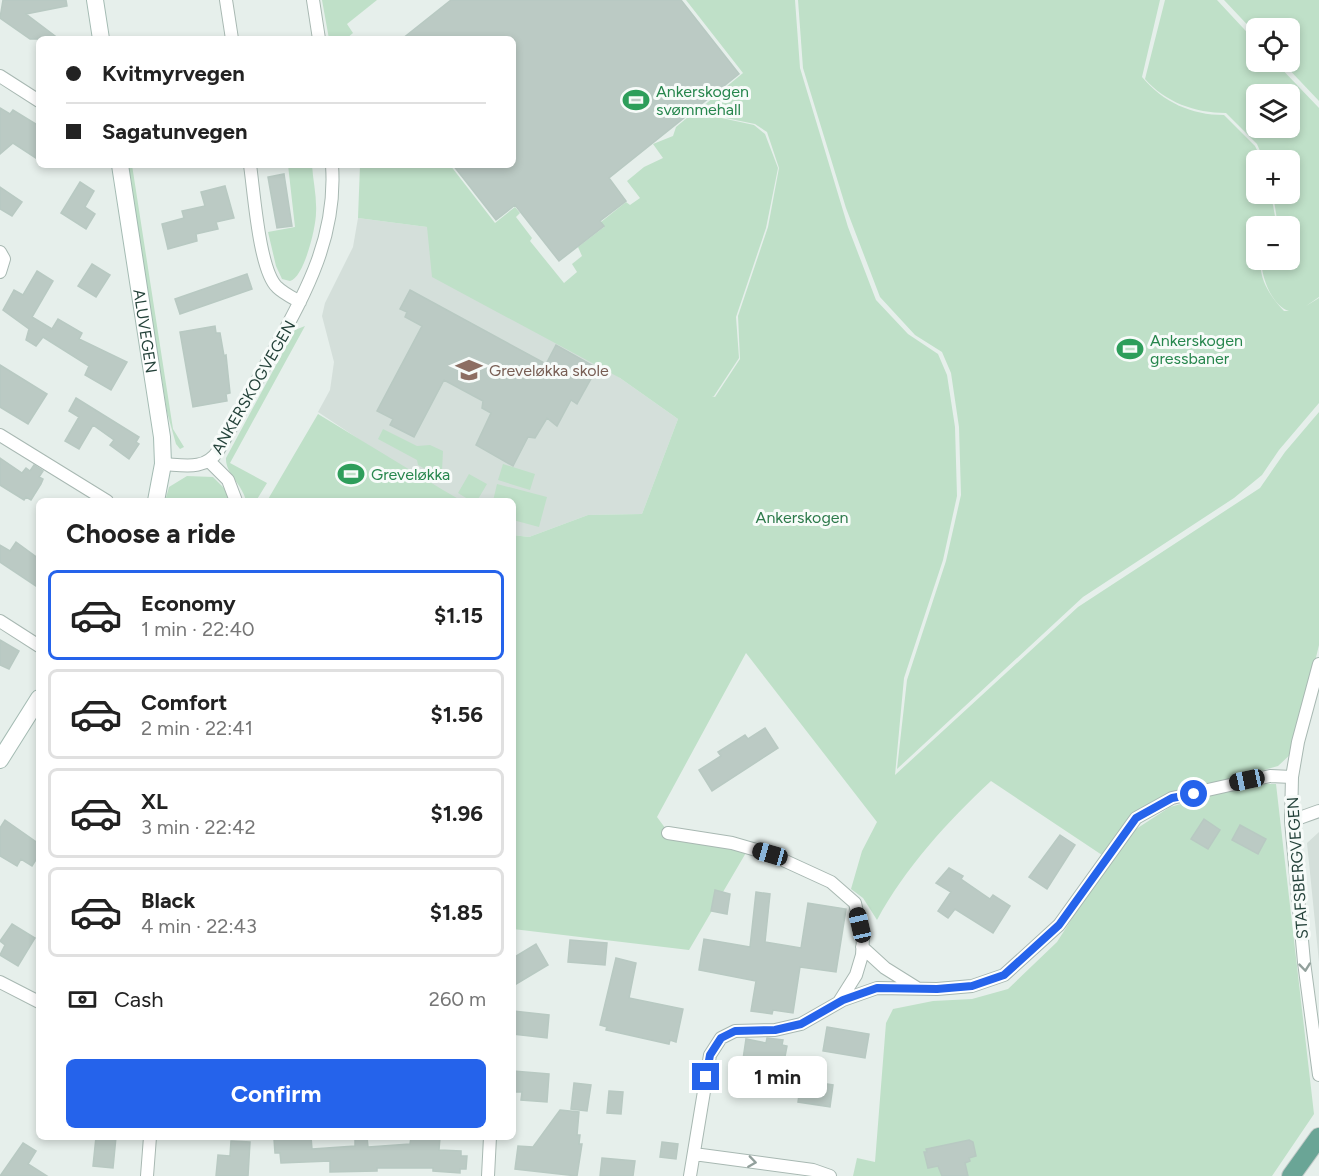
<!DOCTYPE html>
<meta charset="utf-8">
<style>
:root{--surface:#fff;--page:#f6f6f6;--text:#222;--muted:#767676;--line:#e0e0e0;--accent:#2563eb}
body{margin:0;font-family:Figtree,sans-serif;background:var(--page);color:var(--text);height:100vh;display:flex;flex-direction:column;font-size:22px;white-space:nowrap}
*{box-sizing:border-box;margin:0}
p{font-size:20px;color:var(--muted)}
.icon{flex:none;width:33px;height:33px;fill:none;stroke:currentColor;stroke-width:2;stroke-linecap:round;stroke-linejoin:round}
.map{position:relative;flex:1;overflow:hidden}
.drawer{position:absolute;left:36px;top:498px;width:480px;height:642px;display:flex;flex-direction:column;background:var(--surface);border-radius:9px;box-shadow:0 3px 9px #0003}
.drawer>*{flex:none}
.hud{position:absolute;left:36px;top:36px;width:480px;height:132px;border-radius:9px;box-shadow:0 3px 9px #0003;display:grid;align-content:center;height:132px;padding:0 30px;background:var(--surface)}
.tools{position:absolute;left:1246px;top:18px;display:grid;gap:12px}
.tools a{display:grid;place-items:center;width:54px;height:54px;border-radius:9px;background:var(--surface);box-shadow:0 3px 9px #0003;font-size:30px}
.end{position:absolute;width:27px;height:27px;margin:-14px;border:8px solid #2563eb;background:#fff;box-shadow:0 0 0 3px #fff}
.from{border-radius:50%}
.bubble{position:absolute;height:42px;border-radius:9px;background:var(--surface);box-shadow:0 3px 9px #0003;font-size:20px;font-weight:700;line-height:42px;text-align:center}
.car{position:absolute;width:18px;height:36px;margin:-18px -9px;border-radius:8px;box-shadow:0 0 4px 2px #0007;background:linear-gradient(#222 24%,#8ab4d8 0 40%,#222 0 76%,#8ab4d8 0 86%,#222 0)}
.hud b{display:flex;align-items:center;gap:21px;height:57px;font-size:22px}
.hud b+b{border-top:2px solid var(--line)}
.hud i{width:15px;height:15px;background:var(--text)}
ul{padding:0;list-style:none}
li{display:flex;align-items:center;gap:18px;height:90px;margin:0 12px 9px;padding:0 18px;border:3px solid var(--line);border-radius:9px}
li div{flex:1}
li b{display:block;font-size:22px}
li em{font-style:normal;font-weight:700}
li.selected{border-color:var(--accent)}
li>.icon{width:54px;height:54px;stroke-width:1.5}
h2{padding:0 30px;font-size:27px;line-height:72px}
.pay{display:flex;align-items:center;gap:15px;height:66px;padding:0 30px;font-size:22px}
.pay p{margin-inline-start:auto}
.action{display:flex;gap:12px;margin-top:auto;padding:12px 30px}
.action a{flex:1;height:69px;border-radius:9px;background:var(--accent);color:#fff;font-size:24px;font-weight:700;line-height:69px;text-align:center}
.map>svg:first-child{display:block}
</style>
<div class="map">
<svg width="1319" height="1176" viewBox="0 0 1319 1176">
<rect width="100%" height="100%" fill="#e6efeb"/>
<path fill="#d4dfda" d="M358,218L427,227L620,378L678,419L642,514L588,515L529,537L513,535V501H452L318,412L330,390L334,362L322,316L325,303L353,247Z
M1319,832V962L1307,843Z"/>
<path fill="#bfe0c8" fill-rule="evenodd" d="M322,0H377L347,24L353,33L346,39H329Z
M686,0H795L800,68L848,227L876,300L908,334L938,354L947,375L955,427L957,496L943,560L904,678L895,775L1078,607L1260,488L1285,452L1319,412V645L1293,752L1278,766L1159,800L1102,855L991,781C948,821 905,868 877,920L863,898L851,889L862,851L877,822L746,653L657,817L674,840L747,851L689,950L513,929V535L529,537L588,515L642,514L678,419L620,378L432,277L427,227L358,218L360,165H442V168L443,165H450L495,223L515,207L520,213L516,217L532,238L530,241L564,283L577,272L572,264L582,256L578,247L604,227L601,222L626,202L630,205L640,198L627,181L644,167L663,158L653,144L673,136L676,127L694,112L754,125L765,134L778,168L766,228L736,317L739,358L714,396H712L715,397L740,359L738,316L768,227L779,168L767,132L755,124L696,112L743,73Z
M798,0H1160L1142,77C1163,102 1191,115 1224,115L1255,146L1262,160H1257V194H1271L1276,222V226H1257V260H1261C1258,278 1271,298 1284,311H1289C1272,306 1260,275 1262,260H1290V226H1278L1273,194H1290V160H1264L1257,144L1226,113C1195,113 1165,102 1145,79L1165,0H1217L1257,43V62H1275L1319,108V297L1306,306L1319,298V403L1279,450L1262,475L1234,498L1083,597L897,769L907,680L946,561L961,495L959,427L951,373L942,352L915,335L880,297L846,208L803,68ZM1257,94H1290V128H1257Z
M1224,0H1319V101L1282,62H1290V28H1257V35Z
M128,165H132L173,429L184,447L180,449L176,444L167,412Z
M288,165H312C313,181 317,197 316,213C316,227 304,278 290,281L282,279L276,266L268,232L295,227Z
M305,326L230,463L267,483L256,501H246C243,485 225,473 226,458L295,330Z
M318,414L443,490L462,501H267Z
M383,429L417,446L430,445L443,451L442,471L434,474L418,465L417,460L378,439Z
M503,464L535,474L530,490L498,480Z
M469,474L487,484L477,501H471L458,493Z
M187,476L213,477L227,491L229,501H165L169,487Z
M497,484L547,497L539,527L513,520V501H493Z
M1253,784H1276L1314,1114L1272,1176H853L857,1158L875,1162L886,1023L893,1009L933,1001L972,999L1008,989L1057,942L1101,873L1133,831L1170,807Z"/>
<path fill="#bbcac4" stroke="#b8c9c2" stroke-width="1.5" d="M3,0H66L67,6L26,14L59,39H30L0,18Z
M451,0H681L739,74L609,178L626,201L600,221L604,226L559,261L515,205L496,220L453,165H513V39H402Z
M0,108L10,114L13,110L39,126V160L13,143L0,154Z
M284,174L292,226L277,228L268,177Z
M80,182L94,191L85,207L95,214L86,229L61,213Z
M225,186L234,218L216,222L218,229L196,234L197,241L168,249L162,224L184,218L182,211L205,206L201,192Z
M0,187L22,202L12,216L0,209Z
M92,264L110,275L96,297L78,286Z
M37,271L53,281L32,317L52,329L58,319L82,333L79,339L127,362L111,390L85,375L89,366L43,337L36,346L26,340L29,329L3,310L14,290L23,295Z
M247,274L252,289L180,314L175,299Z
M410,290L546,364L556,345L597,368L577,404L571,400L557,426L547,418L535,438L528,437L513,466L476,445L491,413L482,408L483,401L444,380L414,437L390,425L393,419L377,411L422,326L405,317L407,312L400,309Z
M215,326L216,333H220L224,356L226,355L230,393L226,394L227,401L193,407L180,332Z
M0,365L47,394L28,424L0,407Z
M76,398L139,437L136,442L139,444L129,459L110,445L114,440L93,425L79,449L65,441L79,417L69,411Z
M0,458L22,473L26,468L30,471L34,465L43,471L39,477L43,479L41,484L31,500L26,497L24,500L0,485Z
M16,542L39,559V588L0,562V545L10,551Z
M0,640L19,651L9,669L0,665Z
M765,728L778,748L712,791L699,770L721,756L718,752L745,735L748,739Z
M1204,819L1220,830L1208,849L1191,839Z
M5,820L39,844V855L32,866L21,859L17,866L0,856V828Z
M1240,825L1266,839L1258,854L1232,840Z
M1060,835L1075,845L1047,889L1029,877Z
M949,868L963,876L961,879L990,899L993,895L1010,906L993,933L955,909L948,918L938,911L951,892L936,883Z
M715,890L730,894L727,914L711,911Z
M756,892L770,894L765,942L801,948L808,903L846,909L836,972L800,967L793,1013L773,1010L772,1014L751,1011L756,981L699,970L704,939L750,947Z
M12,924L35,938L18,966L0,955L5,945L0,941Z
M570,940L607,943L605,965L568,962Z
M536,944L548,965L513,986V958Z
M616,958L636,963L629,998L683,1009L676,1042L670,1040L669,1044L606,1030L607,1027L600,1025Z
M513,1011L549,1015L547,1038L513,1034Z
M827,1027L869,1034L865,1058L823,1051Z
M767,1038L783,1040L782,1045L787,1046L782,1072L742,1066L746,1039L766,1043Z
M513,1071L549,1074L547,1102L521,1100L522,1092H513Z
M801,1080L833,1085L830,1107L798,1102Z
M574,1083L591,1085L587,1111L571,1109Z
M609,1091L623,1092L621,1114L607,1113Z
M560,1110L579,1112L577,1135H580L579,1144H582L577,1176L515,1169L518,1146L533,1147Z
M96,1137H116L113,1168L93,1166Z
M311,1137L312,1149L355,1146V1137H367L368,1147L410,1144L411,1137H440L439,1150L461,1151V1156H467L466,1169H460V1173L433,1171V1168H377V1171L330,1172V1161L281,1163L280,1153H275L274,1139Z
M969,1140L973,1142L976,1156L969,1158L970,1161L965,1163L968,1176H942L938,1166L928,1168L924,1152H927L926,1149Z
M231,1141L250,1142L248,1176H216L218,1155L230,1156Z
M662,1142L678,1144L676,1159L660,1157Z
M23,1143L36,1151L28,1164L47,1176H0Z
M602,1158L635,1161L633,1176H600Z"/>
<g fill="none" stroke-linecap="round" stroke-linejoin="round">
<g stroke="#a8b8b2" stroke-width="14">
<path id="street" d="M226,0L232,39
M313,0L319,39
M0,76L39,101
M250,165C254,191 259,270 277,287C283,293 293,298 300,302
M0,252L4,259L0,272
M0,435L107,501
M209,461L228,480L236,501
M163,464C183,465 205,471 218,451C237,418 255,384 274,350C307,291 337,235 332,165
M0,621L39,646
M1319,664L1298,742L1292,777L1291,821L1304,962L1319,1075
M1291,821L1319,811
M668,833L732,843L770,854L831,882L855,903L863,938L862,955L856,975L839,1002
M862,947L885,968L917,988
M0,982L39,1002
M694,1154L813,1170L830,1176
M147,1176L150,1137
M488,1176L490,1137
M690,1176L710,1055L721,1038L735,1031L775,1030L801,1024L843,1000L877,988L937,989L972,986L1004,975L1059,925L1136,818L1172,798L1270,776L1292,777"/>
</g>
<g stroke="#a4bbb3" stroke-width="18">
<g id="secondary">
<path d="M95,0L101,39"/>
<path id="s1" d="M120,165L162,437L163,464L156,501"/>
<path d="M0,760L39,698"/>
</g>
</g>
<g stroke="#c2cac8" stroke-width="20">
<path id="primary" d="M1291,1176L1319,1137"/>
</g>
<use href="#street" stroke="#fff" stroke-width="12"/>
<use href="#secondary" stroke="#fff" stroke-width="16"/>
<use href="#primary" stroke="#6aa596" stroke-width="18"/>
</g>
<defs><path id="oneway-chevron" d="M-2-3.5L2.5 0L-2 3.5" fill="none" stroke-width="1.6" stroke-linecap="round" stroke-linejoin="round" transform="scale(1.5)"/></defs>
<g stroke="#92a09c">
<use href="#oneway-chevron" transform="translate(1305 967) rotate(84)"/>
<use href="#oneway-chevron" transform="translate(752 1162) rotate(8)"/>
</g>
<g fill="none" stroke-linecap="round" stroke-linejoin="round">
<path stroke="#2563eb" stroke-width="8" d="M706,1077L710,1055L721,1038L735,1031L775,1030L801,1024L843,1000L877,988L937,989L972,986L1004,975L1059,925L1136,818L1172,798L1194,794"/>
</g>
<defs>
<g id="stadium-bare" transform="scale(2.07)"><path d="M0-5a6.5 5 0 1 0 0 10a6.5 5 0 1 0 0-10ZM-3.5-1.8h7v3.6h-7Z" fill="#2e9e5b" stroke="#f7fbf9" stroke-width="2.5" paint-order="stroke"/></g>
<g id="school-bare" transform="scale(2.07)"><path d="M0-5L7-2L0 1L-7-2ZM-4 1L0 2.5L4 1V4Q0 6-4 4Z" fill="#8d6e63" stroke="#f7fbf9" stroke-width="2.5" paint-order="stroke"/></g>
</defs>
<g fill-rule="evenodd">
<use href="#stadium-bare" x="636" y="100"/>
<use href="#stadium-bare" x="1130" y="349"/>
<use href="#school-bare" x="469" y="370"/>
<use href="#stadium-bare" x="351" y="474"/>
</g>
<g text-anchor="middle" stroke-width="6" stroke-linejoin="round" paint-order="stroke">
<g font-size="16" fill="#27864d" stroke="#f7fbf9" text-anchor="start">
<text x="656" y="97">Ankerskogen<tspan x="656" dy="18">svømmehall</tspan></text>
<text x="1150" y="346">Ankerskogen<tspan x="1150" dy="18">gressbaner</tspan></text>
<text x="371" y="480">Greveløkka</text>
</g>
<g font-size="16" fill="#24423a" stroke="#f7fbf9">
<text dy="6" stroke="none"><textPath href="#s1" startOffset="168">ALUVEGEN</textPath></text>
<text transform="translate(253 387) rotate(-60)" y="6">ANKERSKOGVEGEN</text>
<text transform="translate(1297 868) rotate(-94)" y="6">STAFSBERGVEGEN</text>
</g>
<g font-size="16" fill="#785e54" stroke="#f7fbf9" text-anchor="start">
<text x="489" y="376">Greveløkka skole</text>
</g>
<g font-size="16" fill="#2d7a4b" stroke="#f7fbf9">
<text x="802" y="523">Ankerskogen</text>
</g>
</g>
</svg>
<div class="tools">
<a><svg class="icon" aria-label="locate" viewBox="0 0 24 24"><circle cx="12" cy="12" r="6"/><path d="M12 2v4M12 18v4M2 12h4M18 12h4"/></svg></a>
<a><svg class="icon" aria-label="layers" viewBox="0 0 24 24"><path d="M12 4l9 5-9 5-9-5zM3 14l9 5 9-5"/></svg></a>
<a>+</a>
<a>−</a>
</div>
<i class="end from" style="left:1194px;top:794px"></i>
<i class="end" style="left:706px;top:1077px"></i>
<div class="bubble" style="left:728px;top:1056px;width:99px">1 min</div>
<i class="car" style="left:1247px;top:780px;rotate:258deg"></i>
<i class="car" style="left:770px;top:854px;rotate:286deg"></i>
<i class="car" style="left:860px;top:925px;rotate:347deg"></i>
<div class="hud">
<b><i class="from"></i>Kvitmyrvegen</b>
<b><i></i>Sagatunvegen</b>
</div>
<section class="drawer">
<h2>Choose a ride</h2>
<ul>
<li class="selected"><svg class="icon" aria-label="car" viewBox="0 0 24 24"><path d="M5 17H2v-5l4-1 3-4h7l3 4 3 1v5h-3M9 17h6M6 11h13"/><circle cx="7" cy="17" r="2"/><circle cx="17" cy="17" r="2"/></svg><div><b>Economy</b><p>1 min · 22:40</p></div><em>$1.15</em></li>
<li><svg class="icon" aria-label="car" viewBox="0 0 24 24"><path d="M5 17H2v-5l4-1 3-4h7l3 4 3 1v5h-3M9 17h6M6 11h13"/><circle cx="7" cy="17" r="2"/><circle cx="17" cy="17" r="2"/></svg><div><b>Comfort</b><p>2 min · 22:41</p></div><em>$1.56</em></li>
<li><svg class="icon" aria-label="car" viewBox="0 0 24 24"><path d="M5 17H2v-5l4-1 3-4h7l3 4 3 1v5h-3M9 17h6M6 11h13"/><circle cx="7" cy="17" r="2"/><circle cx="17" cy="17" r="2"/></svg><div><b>XL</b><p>3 min · 22:42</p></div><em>$1.96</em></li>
<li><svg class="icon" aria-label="car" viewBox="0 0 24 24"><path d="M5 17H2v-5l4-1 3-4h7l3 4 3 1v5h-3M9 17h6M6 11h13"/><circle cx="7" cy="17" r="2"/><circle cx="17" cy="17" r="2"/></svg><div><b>Black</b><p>4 min · 22:43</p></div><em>$1.85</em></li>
</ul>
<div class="pay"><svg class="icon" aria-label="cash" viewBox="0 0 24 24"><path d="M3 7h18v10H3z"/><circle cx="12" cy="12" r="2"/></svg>Cash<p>260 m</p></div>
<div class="action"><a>Confirm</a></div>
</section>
</div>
